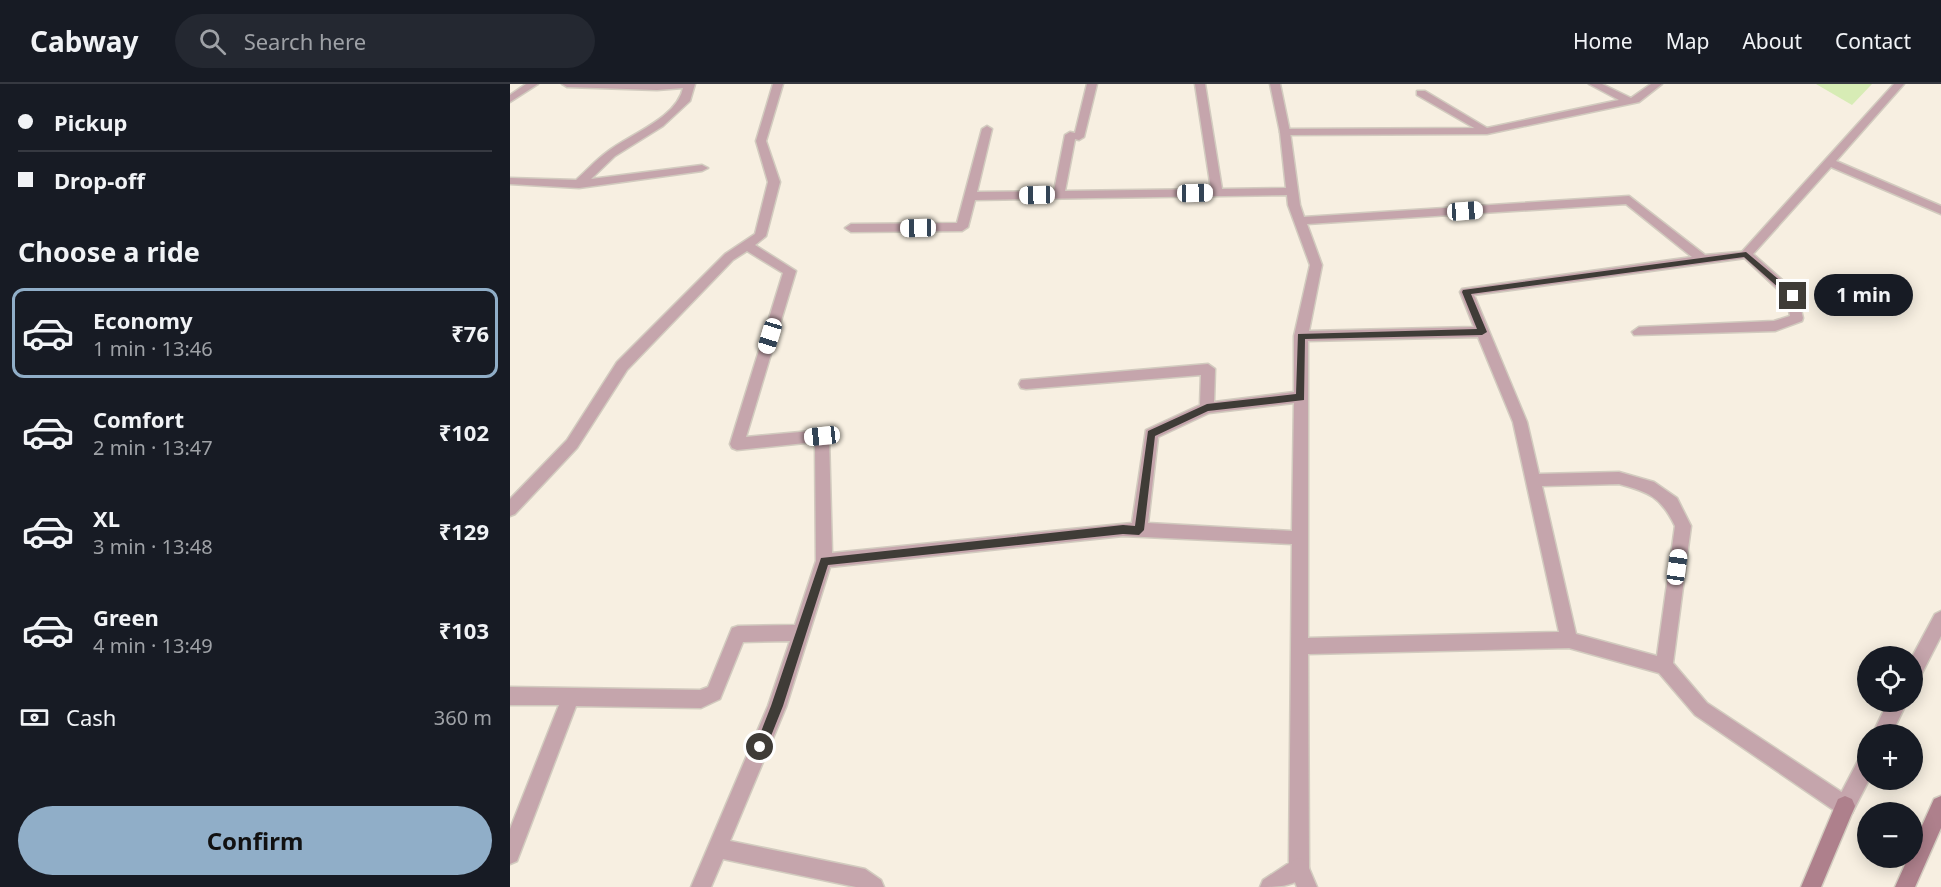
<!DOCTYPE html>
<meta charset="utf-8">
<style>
:root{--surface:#171b24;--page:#242831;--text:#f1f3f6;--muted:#9ea1a6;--line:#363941;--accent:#90aec8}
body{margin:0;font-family:"Noto Sans",sans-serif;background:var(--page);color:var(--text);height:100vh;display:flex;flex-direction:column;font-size:22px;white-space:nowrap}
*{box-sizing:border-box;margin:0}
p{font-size:20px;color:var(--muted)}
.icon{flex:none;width:33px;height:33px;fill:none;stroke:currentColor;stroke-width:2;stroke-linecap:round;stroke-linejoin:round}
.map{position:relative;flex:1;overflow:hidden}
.sheet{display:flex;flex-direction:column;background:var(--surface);width:510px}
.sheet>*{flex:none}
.top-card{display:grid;align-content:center;height:132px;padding:0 18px;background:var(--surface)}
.controls{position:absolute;left:1347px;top:562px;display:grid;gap:12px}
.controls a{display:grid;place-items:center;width:66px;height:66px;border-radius:50%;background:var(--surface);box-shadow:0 3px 15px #0003;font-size:30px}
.end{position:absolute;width:27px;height:27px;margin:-14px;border:8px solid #3f3c37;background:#fff;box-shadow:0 0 0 3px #fff}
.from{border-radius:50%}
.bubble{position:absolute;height:42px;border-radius:21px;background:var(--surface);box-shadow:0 3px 15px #0003;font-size:20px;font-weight:700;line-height:42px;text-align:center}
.car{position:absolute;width:18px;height:36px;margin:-18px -9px;border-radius:8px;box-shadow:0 0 4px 2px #0007;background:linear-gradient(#fff 24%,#345 0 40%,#fff 0 76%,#345 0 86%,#fff 0)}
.top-card b{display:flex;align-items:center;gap:21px;height:57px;font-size:22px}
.top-card b+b{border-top:2px solid var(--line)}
.top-card i{width:15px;height:15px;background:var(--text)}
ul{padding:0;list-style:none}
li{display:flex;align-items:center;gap:18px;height:90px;margin:0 12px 9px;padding:0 6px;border:3px solid transparent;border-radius:12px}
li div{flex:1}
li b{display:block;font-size:22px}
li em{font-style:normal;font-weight:700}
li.active{border-color:var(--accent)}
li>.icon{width:54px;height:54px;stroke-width:1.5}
h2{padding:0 18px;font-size:27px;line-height:72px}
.pay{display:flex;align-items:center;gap:15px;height:66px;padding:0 18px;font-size:22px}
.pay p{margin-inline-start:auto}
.cta{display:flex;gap:12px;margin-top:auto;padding:12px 18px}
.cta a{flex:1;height:69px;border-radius:36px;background:var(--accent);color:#111;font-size:24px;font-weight:700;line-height:69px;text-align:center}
header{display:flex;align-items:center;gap:36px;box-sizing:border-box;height:84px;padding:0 30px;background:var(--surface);border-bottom:2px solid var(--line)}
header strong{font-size:28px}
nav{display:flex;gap:33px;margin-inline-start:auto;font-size:21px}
.search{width:420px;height:54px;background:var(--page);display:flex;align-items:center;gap:15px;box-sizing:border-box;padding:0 21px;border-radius:33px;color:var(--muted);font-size:22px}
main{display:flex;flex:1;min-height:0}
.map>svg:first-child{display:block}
</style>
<header>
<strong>Cabway</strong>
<div class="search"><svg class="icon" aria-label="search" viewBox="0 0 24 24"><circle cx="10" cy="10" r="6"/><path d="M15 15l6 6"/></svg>Search here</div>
<nav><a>Home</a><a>Map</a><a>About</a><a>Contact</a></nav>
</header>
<main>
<section class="sheet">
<div class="top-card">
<b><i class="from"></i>Pickup</b>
<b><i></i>Drop-off</b>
</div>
<h2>Choose a ride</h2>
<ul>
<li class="active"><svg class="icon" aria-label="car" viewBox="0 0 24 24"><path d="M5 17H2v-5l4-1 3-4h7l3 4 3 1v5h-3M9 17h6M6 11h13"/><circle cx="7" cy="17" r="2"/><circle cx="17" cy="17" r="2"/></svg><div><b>Economy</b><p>1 min · 13:46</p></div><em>₹76</em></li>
<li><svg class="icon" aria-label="car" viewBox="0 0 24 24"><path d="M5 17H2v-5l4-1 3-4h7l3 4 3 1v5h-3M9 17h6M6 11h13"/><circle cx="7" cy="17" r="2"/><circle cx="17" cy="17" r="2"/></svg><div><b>Comfort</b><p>2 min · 13:47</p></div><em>₹102</em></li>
<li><svg class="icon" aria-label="car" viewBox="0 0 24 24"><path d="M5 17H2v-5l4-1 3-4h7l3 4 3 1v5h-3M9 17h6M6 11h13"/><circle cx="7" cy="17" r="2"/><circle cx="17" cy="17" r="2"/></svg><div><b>XL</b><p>3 min · 13:48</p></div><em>₹129</em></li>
<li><svg class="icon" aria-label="car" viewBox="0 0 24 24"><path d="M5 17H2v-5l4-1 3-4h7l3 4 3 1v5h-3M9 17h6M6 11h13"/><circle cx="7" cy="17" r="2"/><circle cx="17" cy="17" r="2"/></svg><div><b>Green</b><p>4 min · 13:49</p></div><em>₹103</em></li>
</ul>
<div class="pay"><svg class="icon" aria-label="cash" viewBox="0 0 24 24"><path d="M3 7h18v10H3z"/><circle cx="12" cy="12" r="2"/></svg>Cash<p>360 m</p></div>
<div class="cta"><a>Confirm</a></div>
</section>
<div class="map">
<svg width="1431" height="803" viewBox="0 0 1431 803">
<rect width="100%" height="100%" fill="#f7efe1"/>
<path fill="#d7ecb5" d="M1306,0H1362L1342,21Z"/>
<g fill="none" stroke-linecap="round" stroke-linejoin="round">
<g stroke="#d2cbbf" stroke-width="3">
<path id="lane" d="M16,0H28L0,18V11Z
M52,0H185L180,17L153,42L105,72L81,95L192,81L198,84L192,87L69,104L0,100V94L66,96C76,87 86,76 97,68C120,50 167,34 173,4L147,6L57,3Z
M263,0H273L256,57L270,98L256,152L245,161L286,187L236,353L312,346L317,348L319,352L322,469L622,439L636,346L690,321L691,291L516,305L511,304L509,300L511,296L698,280L705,285L704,318L784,308V252L800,181L778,121L777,111L465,116L458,143L452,147L341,148L335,144L341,140L447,139L472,45L477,42L482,45L467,108L544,107L555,51L560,48L565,49L577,0H587L574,53L569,56L565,55L555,107L701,105L685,0H695L712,105L776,104L770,48L760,0H770L780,48L790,121L794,133L1119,112L1195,171L1240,167V173L1236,174L964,211L1017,338L1029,390L1109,388L1144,398L1167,414L1181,442L1163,579L1197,619L1342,715L1345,722L1342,729L1335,732L1328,729L1185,631L1149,589L1059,564L798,570L799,784C790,803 769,803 750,803L753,796L779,779L782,460L613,452L320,483L276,623L220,757L355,785L371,796L374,803H346L213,775L201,803H181L258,622L280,557L233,558L210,615L191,624L66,622L7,777L0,780V745L49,621H0V603L190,606L198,603L222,544L228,542L285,541L306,477L305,358L227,366L222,364L220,360L273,189L237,167L223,176L117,286L67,364L5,430L0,432V415L57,356L107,278L215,170L245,150L258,98L246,57ZM1116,120L1182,173L952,205L950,208L964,243L799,247L812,181L797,140ZM968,253L1003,338L1049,548L798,554V257ZM784,319L782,447L638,439L648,353L699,329ZM1109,400C1139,408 1151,413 1165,442L1147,572L1066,550L1032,402Z
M907,7H915L982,47L973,49L907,11Z"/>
</g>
<g stroke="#d2cbbf" stroke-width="3">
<path id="street" d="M1079,0H1092L1121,14L1141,0H1152L1129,18L977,50L775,51L770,48L775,45L977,44L1109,16Z
M1384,0H1394L1326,77L1431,122V130L1321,83L1243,170L1287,209L1293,234L1292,237L1265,247L1124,251L1122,248L1129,243L1264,237L1280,232L1277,214L1230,170Z
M1431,527V552L1408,597L1402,599V573L1425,530Z
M1378,618H1397L1381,651H1362Z
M1358,669L1359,696L1342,729L1335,732L1328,729L1325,722L1328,715L1351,671Z
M789,774L796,777L807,803H787L779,784L782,777Z"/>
</g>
<g stroke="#d2cbbf" stroke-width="3">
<path id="secondary" d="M1335,712L1342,715L1345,722L1311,803H1291L1328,715Z
M1431,712V744L1405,803H1385L1398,774H1402V764L1424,715Z"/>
</g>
<use href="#lane" fill="#c5a5ac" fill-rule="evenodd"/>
<use href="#street" fill="#c5a5ac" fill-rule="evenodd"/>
<use href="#secondary" fill="#ae808c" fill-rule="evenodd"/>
</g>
<path fill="#3f3c37" d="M1236,168L1286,210V214H1280L1234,173L961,210L977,248L972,251L795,255L794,316L698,327L645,352L634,446L629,451L613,450L318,481L273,622L255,667H246L245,663L261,622L311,474L613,441L625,442L638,347L697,320L786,310L788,250L967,245L952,208L953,206Z"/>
</svg>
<div class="controls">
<a><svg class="icon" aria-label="locate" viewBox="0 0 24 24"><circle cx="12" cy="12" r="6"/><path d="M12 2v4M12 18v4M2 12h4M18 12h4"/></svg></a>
<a>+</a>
<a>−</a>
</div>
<i class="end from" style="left:250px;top:663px"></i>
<i class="end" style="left:1283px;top:212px"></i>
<div class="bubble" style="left:1304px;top:190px;width:99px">1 min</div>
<i class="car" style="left:685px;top:109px;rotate:89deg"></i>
<i class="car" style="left:527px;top:111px;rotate:269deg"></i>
<i class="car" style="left:955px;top:127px;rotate:86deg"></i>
<i class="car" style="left:408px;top:144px;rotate:269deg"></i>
<i class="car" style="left:260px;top:252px;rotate:197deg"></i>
<i class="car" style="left:312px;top:352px;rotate:264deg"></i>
<i class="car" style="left:1167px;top:483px;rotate:8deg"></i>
</div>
</main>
